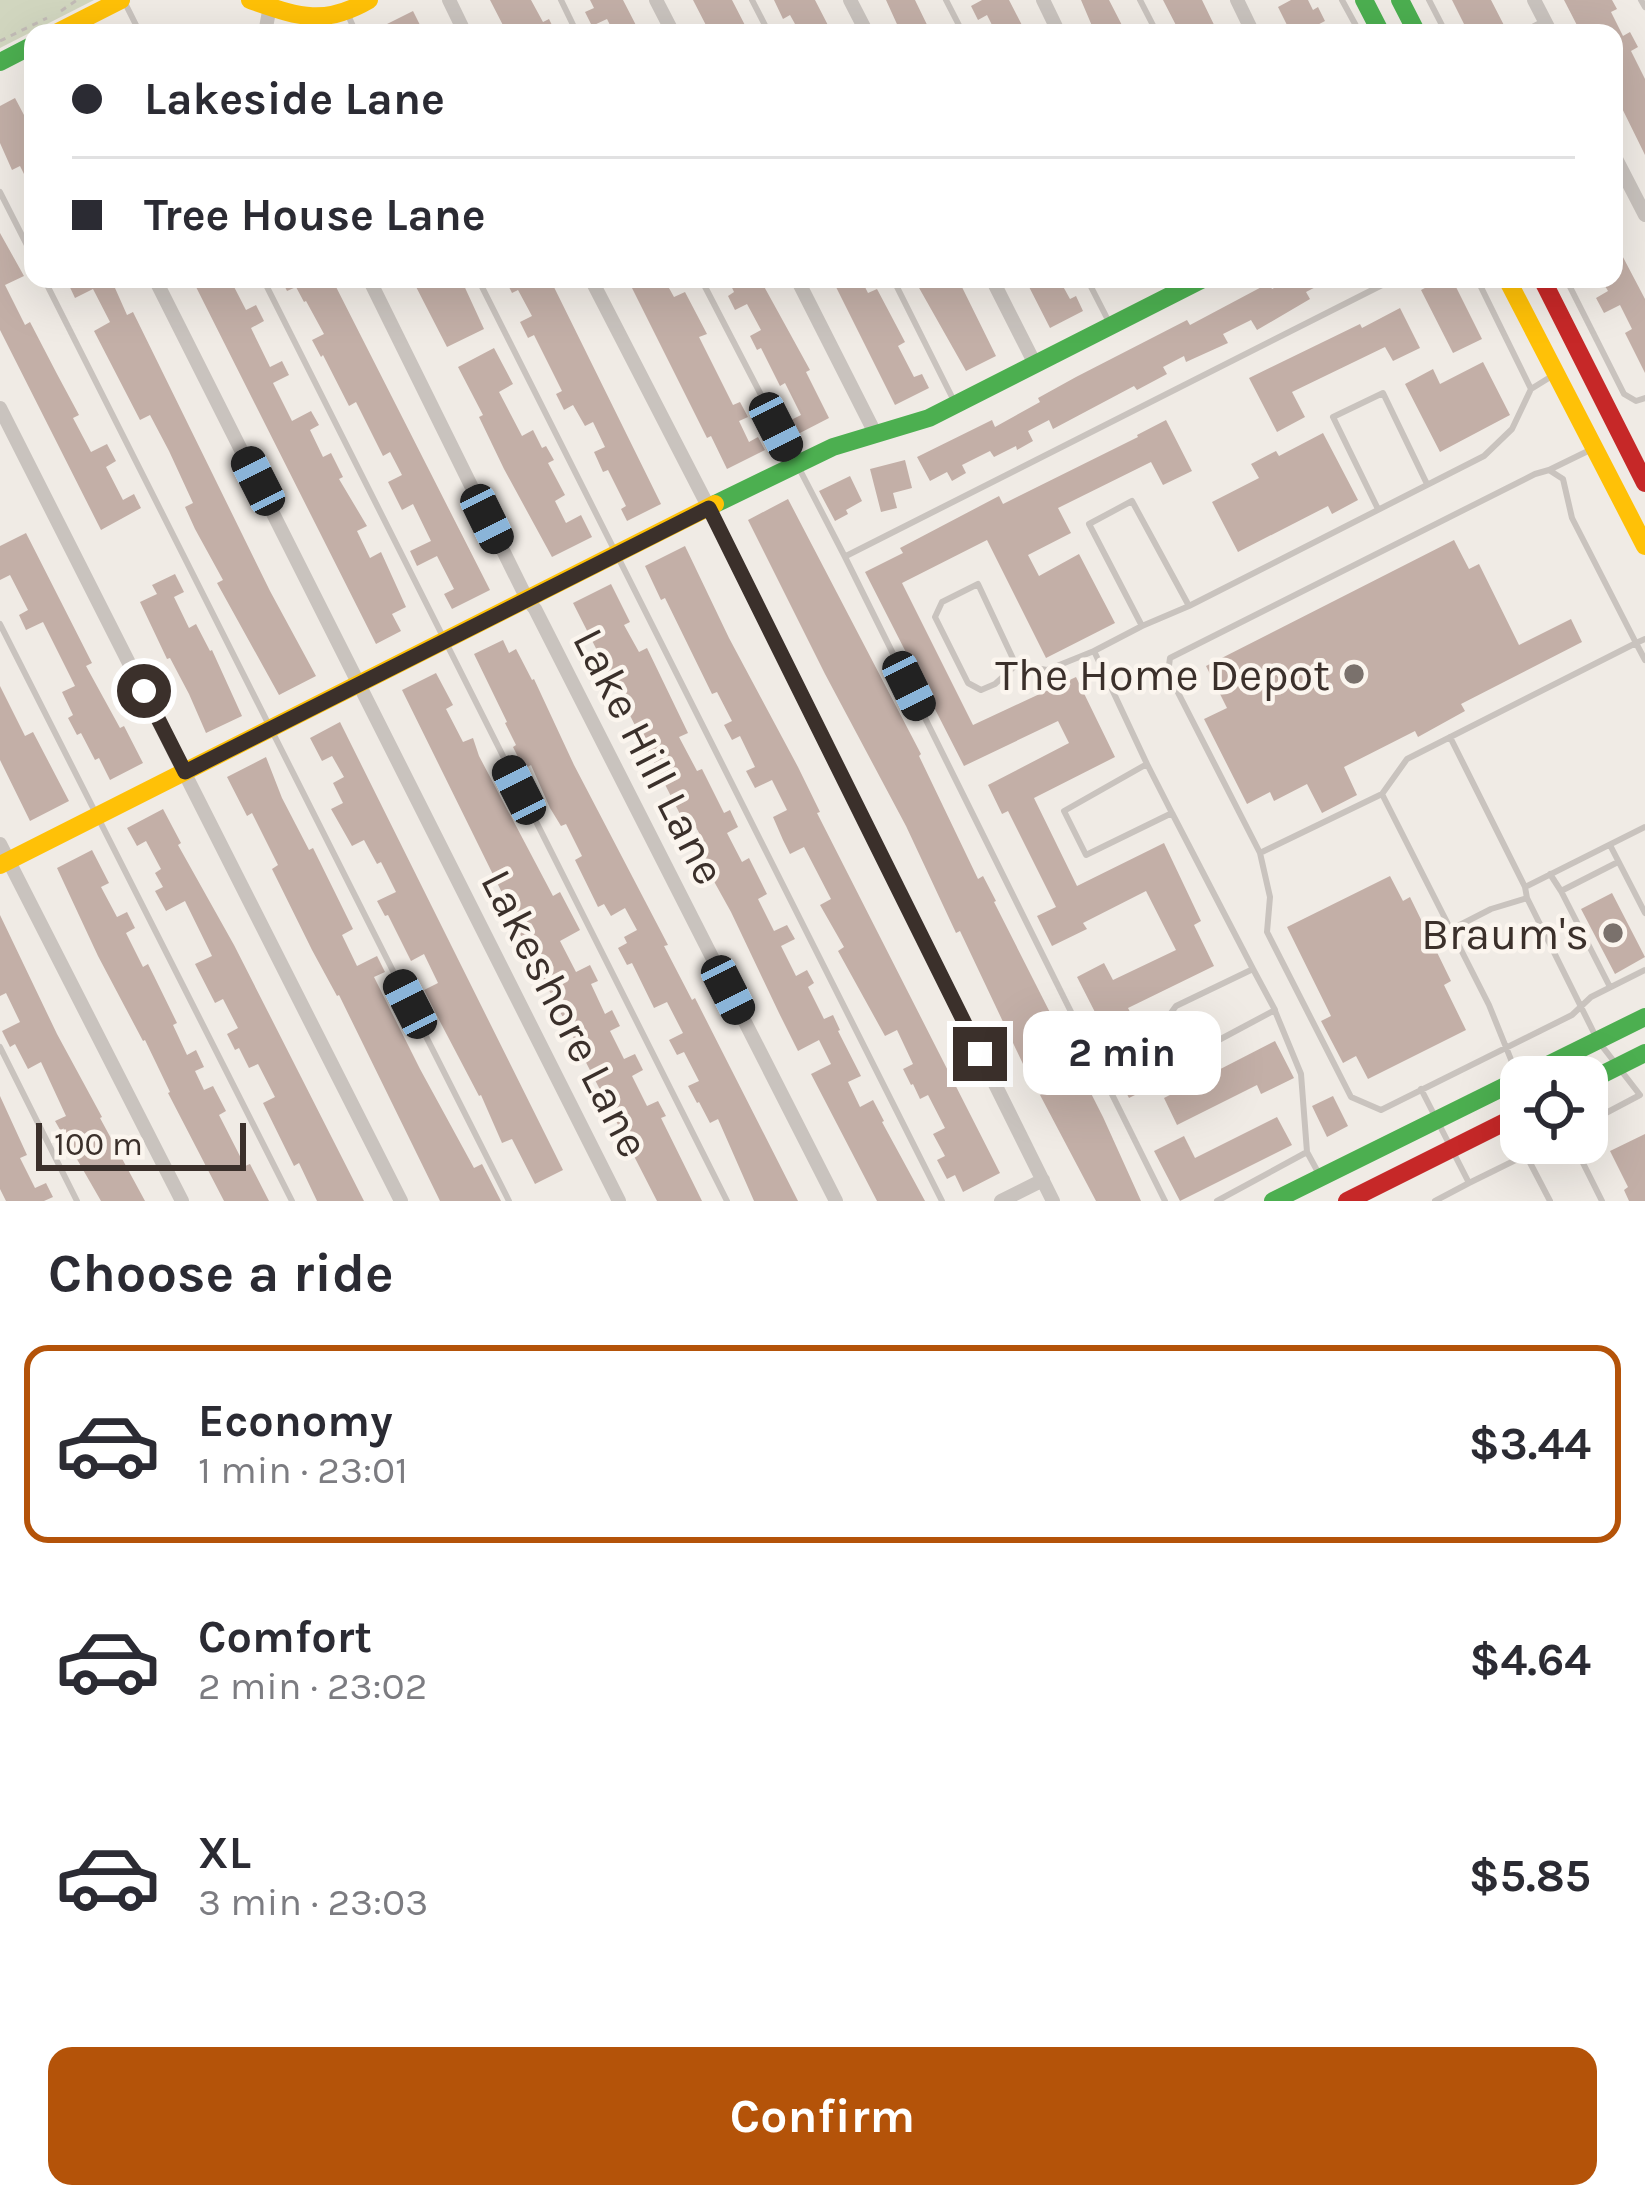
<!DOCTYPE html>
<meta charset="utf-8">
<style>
:root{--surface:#fff;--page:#f2f2f3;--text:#2b2b33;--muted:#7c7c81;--line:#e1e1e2;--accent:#b45309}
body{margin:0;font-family:Karla,sans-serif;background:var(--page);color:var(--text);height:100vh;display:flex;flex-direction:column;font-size:45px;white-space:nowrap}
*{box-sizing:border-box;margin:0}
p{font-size:39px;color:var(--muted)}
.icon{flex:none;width:66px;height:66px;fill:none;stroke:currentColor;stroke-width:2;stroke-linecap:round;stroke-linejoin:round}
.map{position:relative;height:1201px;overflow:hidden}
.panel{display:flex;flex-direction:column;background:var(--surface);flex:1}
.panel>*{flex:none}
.top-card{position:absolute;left:24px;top:24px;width:1599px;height:264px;border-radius:24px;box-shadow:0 12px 48px #0002;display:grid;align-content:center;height:264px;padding:0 48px;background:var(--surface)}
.controls{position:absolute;left:1500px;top:1056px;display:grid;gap:24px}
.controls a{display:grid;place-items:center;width:108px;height:108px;border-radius:24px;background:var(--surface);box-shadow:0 12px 48px #0002;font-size:60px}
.scale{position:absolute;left:36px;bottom:30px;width:210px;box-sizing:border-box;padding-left:12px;border:6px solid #3b302b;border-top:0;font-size:33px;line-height:42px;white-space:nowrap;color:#3b302b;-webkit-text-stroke:9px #fbf5ee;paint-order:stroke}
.end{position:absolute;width:54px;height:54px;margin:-27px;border:15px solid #3b302b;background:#fff;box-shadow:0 0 0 6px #fff}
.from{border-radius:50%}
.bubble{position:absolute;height:84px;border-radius:24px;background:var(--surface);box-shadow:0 12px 48px #0002;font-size:39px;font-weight:700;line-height:84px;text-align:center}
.car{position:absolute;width:36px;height:72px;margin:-36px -18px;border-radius:15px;box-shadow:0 0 9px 3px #0007;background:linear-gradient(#222 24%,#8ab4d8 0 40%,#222 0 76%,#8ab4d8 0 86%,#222 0)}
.top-card b{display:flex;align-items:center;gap:42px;height:114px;font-size:45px}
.top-card b+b{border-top:3px solid var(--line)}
.top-card i{width:30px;height:30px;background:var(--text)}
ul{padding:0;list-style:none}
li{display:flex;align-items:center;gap:36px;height:198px;margin:0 24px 18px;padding:0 24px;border:6px solid transparent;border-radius:24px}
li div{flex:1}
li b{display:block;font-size:45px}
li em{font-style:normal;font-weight:700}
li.current{border-color:var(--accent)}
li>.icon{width:108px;height:108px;stroke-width:1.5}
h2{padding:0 48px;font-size:54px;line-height:144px}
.primary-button{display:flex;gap:24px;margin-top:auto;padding:24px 48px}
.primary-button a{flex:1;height:138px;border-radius:24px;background:var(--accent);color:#fff;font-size:48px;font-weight:700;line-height:138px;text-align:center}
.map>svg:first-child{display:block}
</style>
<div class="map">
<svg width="1645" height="1201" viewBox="0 0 1645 1201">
<rect width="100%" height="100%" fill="#f0ebe5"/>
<path fill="#d1d6bf" d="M0,0H94L0,48Z"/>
<path fill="#c3afa7" d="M490,0H531L543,22L549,19L556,33H507Z
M590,0H623L640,33H614L607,19L592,26L585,12L594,8Z
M693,0H732L749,33H710Z
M774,0H815L832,33H800L790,15L783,19Z
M886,0H915L931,33H901Z
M982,0H1009L1026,33H996L987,15L978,20L971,6Z
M1081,0H1109L1126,33H1095Z
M1163,0H1202L1218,33H1180Z
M1291,0H1308L1313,10L1318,7L1325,21L1302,33H1291L1278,7Z
M1452,0H1491L1508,33H1472L1470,28L1467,30Z
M1564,0H1612L1617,9L1611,12L1623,36L1630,32L1638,47L1631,51L1645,79V155L1614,92V33H1581Z
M413,11L424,33H392L387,24Z
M15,98L33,132V192L20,166L12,170L0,143V106Z
M0,233L24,276L5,285L25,325L30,322L57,374L79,415L73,418L91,452L107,444L116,461L106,467L123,500L134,494L141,508L101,530L0,330Z
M1614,240L1645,299V373L1625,333L1632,329L1620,305L1604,313L1596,298L1608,291L1601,279H1614Z
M66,279H111L127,315L133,312L270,591L316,676L279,695L217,583L223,580L195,529L185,507L193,503L169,451L150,415L140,420L94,331L110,322L93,289L75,298Z
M192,279H230L246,310L256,305L264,321L251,328L270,367L282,361L289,375L273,383L292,421L311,411L319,425L310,430L323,457L331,453L343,477L339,479L367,526L357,531L370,558L381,552L406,607L392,614L401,631L376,644Z
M281,279H332L490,590L452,609L444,594L454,589L437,556L417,566L410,551L431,541L413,504L402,510L388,482L402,475L390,452L383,456L356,402L349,406L323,355L321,357L312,340L324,334L306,301L304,302L296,287L287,291Z
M412,279H461L484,329L447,347Z
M505,279H550L661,504L627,521L621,509L626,506L608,470L603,472L594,452L605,447L593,422L585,426L573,405L564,410L556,394L562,391L534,335L528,338L520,322L532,316L518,290L512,293Z
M644,279H664L674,297L685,292L707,334L699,337L733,405L740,402L748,417L739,421L749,442L758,437L765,450L727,469L711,436L707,438L631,286Z
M728,279H760L810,370L806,372L829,418L798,434L791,420L801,415L785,383L780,386L761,348L757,350L750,336L761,330L747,304L735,310L728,296L734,292Z
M832,279H861L868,293L877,289L905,342L898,346L914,377L922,374L929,388L895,405Z
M914,279H958L996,356L966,371Z
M1025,279H1059L1070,299L1076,296L1083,311L1050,328Z
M1292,279H1331L1306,292L1310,299L1257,330L1251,320L1223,334L1228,343L1186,362L1184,356L1163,367L1167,374L1137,390L1134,386L1053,429L1049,420L1028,431L1033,441L1017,450L1016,446L994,457L990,451L962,465L966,473L952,481L947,472L930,481L917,457L992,420L995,427L1040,402L1038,398L1076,377L1187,320L1190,325L1269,283L1272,289Z
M1442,279H1452L1482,339L1453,353L1421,290Z
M1400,308L1420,348L1393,361L1385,347L1292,392L1305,417L1277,432L1249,378L1360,324L1362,328Z
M494,348L513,384L499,392L522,436L533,430L542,448L546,446L554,460L548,463L565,495L555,501L566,523L581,515L592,537L552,557L504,469L479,417L483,415L458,367Z
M1483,362L1510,415L1440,452L1405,384L1433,369L1440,384Z
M1166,420L1192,471L1163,485L1151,462L1058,508L1071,533L1028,555L1039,576L1079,554L1115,623L1046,658L987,540L902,583L973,725L1076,677L1115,757L1034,798L1077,886L1164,843L1201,921L1194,925L1214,966L1128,1008L1165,1080L1129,1098L1113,1067L1121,1063L1077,977L1104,963L1113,980L1176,950L1146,891L1083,923L1087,929L1052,946L1037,916L1056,907L1008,811L1002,814L988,785L1069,743L1058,721L964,766L865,572L903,553L900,548L999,496L1003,504L1138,437L1137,435Z
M1323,433L1358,500L1332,514L1328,506L1238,552L1212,502L1259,478L1251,464L1276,451L1279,456Z
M905,460L912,488L893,493L897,508L881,512L870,469Z
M850,476L862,501L846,510L848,514L835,521L819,491Z
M788,499L921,754L919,756L978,879L983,876L996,901L994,902L1103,1117L1141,1201H1096L1040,1095L1047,1092L1030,1060L1023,1064L960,931L956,933L906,826L825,674L748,520Z
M26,533L92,663L86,666L120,728L124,726L143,763L110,780L99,758L95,760L81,733L77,735L68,718L73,715L62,692L75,686L43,622L26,630L19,615L28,610L10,575L0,580V546Z
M1454,540L1469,569L1479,564L1519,645L1571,619L1582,642L1461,704L1465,711L1418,737L1415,731L1344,767L1357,795L1322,813L1307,784L1274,801L1270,792L1247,804L1204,719L1227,708L1206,666Z
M685,546L729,638L798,767L820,812L817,813L1000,1173L963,1192L955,1175L947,1179L937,1160L945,1156L933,1134L945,1128L928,1095L920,1099L913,1084L911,1085L903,1069L913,1064L897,1030L885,1036L838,951L844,947L820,905L831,899L816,870L804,847L790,854L783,840L773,817L787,810L772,780L755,788L746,771L755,767L740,736L732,740L724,725L732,721L717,692L712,694L665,598L661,600L645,566Z
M175,574L184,592L174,597L189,628L196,624L210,651L212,650L242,716L206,733L189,694L170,658L167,659L140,602L157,594L152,585Z
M611,584L630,622L624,625L639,652L647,648L688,733L679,737L697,771L702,769L724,813L730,810L738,827L727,833L742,862L749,858L767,894L758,899L774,931L787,925L795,939L781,946L796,976L807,970L814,983L808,987L824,1019L833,1015L840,1030L838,1031L861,1076L848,1082L860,1107L873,1100L884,1121L882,1122L925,1201H877L811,1074L831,1064L819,1040L798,1051L779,1013L731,912L696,849L705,844L691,818L684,822L573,603Z
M503,640L509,653L516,649L532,680L534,679L574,765L668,945L664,946L692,1000L695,998L798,1201H754L718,1119L710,1123L699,1102L697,1103L688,1086L699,1081L684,1052L677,1055L669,1040L683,1033L667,1002L654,1008L632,963L627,965L618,948L627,943L624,937L637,930L625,908L611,916L604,904L598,907L575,860L582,856L566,824L561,826L550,808L531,765L524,769L513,747L516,745L505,723L507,722L474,654Z
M436,673L453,705L446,709L463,742L473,738L479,756L553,896L560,892L580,930L560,941L576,972L590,965L598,981L591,984L605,1014L612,1010L620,1026L610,1031L624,1059L635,1054L643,1070L632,1076L647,1106L658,1101L666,1116L661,1118L702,1201H657L512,918L514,917L402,690Z
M0,686L25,736L33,732L69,801L30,821L0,760Z
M340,722L563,1170L535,1184L512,1139L502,1143L481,1095L479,1096L436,1014L424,990L438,983L424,954L411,961L388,915L385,916L377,901L396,892L381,862L377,864L364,840L352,846L331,809L343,803L333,783L344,777L332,756L322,761L310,738Z
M266,757L282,798L309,850L313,848L353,929L342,935L357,966L377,956L385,972L374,977L420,1069L474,1168L482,1164L501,1201H440L339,995L337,996L312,950L272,869L278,865L252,813L247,816L227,777Z
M163,809L181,843L178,845L234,945L364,1201H317L299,1163L294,1166L263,1103L275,1097L258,1064L249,1068L239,1048L235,1050L227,1034L238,1028L223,999L215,1003L195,964L212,956L185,901L166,911L155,891L163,887L155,873L161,869L146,841L137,846L127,828Z
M92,850L109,883L101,887L117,917L127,912L135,928L126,933L143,967L148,964L154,976L177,1023L173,1025L187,1055L196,1050L204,1067L195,1071L204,1090L213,1086L226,1111L219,1115L245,1166L250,1164L269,1201H224L168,1093L170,1092L145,1040L143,1041L98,956L57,868Z
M1390,876L1403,901L1410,897L1451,981L1444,985L1466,1030L1368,1079L1356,1056L1343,1063L1321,1021L1331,1016L1287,927Z
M1612,893L1645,957L1615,974L1581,909Z
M0,915L57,1034L102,1117L100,1118L145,1201H101L55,1121L66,1116L41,1062L28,1069L15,1044L10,1047L2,1031L20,1022L6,993L0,996Z
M1275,1041L1294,1078L1261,1094L1257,1085L1177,1125L1164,1098Z
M0,1096L27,1155L20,1158L35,1188L46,1183L53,1197L44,1201H6L0,1189Z
M1333,1096L1348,1126L1327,1137L1312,1106Z
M1277,1117L1292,1145L1180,1201L1154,1151L1184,1136L1195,1158Z
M1645,1134V1201H1629L1624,1190L1628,1187L1610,1151Z"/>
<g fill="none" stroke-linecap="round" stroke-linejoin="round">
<path stroke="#c2bbb6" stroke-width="3" stroke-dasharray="6 6" stroke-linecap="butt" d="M61,11L77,0
M0,41L47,18"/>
<path stroke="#c9c3be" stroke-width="6" d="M561,0L577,33
M752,0L769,33
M946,0L963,33
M1140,0L1157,33
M1342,0L1360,33
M1429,0L1446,33
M1641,0L1645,7
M125,3L140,33
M348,15L356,33
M1521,33L1544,21
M0,192L33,257
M44,279L509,1201
M263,279L727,1201
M478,279L942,1201
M701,279L845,557L1165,1201
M893,279L954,401
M1087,279L1110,324
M1477,279L1531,389
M1566,279L1624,394L1636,401L1645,398
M1549,470L1535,474L1170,658L1168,673L1260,853L1382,794L1407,759L1636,643L1572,518L1563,479L1549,470L1590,450
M1378,509L1333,417L1383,393L1427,484
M846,556L1394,279
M0,624L292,1201
M1142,626L1189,606
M1645,639L1636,643L1645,660
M1094,651L1142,626L1089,524L1132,501L1189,606L1484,456L1512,429L1531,389L1552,376
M1016,665L995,684L981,690L968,683L935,617L942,602L978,584L1016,665L1047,670L1094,651L1147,764L1064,811L1086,855L1172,813L1253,969L1176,1006L1168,1017L1181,1043L1186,1047L1202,1049L1275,1010L1253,969
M1450,737L1525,887L1645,827
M1147,764L1172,813
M1382,794L1489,1005L1518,1077
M1610,845L1645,913
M1260,853L1270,897L1267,932L1351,1097L1381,1110L1572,1015L1591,997L1645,970
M1550,874L1561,891L1618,862
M1525,887L1527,898L1595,1035
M1561,891L1610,987
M1450,930L1491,909L1527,898
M1275,1011L1301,1074L1307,1152
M0,1047L77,1201
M1421,1089L1469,1183L1435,1201
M1587,1123L1640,1095L1602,1046
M1573,1143L1602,1201
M1526,1155L1549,1143
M1469,1183L1526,1155L1550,1201
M1217,1201L1307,1152L1319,1174"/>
<path stroke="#c9c3be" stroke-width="14" d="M449,0L465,33
M656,0L673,33
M850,0L867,33
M1043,0L1059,33
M1237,0L1253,33
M1534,0L1551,33
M265,33L270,6
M1614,155L1645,215
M155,279L619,1201
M369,279L527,599L535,609L836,1201
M591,279L709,508L1053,1201
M797,279L876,435
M992,279L1035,364
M0,408L401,1201
M0,844L182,1201
M1001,1201L1043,1180"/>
<path stroke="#4caf50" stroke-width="18" d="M1364,0L1381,33
M1400,0L1417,33
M0,62L33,45
M715,504L833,447L929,418L1203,279
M1587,1082L1645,1053
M1273,1201L1645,1017"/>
<path stroke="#ffc107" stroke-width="18" d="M250,0C297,16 323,27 369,0
M56,33L121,0
M1507,279L1645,546
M0,865L715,504"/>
<path stroke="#c62828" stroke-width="18" d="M1542,279L1645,483
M1347,1201L1521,1114"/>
</g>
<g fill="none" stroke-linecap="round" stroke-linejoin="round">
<path stroke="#3b302b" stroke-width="15" d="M144,691L185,772L709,508L980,1054"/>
</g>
<g fill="#7a716c" stroke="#fbf5ee" stroke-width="4.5">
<circle cx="1354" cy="674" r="12"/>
<circle cx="1613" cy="933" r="12"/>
</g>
<g text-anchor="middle" stroke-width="9" stroke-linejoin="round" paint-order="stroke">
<g font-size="45" fill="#3b302b" stroke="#fbf5ee" text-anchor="end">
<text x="1330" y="690">The Home Depot</text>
<text x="1589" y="949">Braum's</text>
</g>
<g font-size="45" fill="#3b302b" stroke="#fbf5ee">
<text transform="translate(650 756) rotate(63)" y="16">Lake Hill Lane</text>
<text transform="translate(566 1013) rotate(63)" y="16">Lakeshore Lane</text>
</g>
</g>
</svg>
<div class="controls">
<a><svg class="icon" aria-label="locate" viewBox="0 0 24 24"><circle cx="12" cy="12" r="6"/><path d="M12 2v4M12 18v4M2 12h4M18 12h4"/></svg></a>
</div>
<div class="scale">100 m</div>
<i class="end from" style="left:144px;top:691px"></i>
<i class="end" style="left:980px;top:1054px"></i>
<div class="bubble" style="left:1023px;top:1011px;width:198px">2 min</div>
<i class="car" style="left:776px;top:427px;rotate:153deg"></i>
<i class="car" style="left:258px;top:481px;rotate:333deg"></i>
<i class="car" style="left:487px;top:519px;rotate:154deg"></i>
<i class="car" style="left:909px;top:686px;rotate:154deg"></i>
<i class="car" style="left:519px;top:790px;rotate:333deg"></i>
<i class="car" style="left:728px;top:990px;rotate:153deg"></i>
<i class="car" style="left:410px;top:1004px;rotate:333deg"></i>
<div class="top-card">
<b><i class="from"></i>Lakeside Lane</b>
<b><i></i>Tree House Lane</b>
</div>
</div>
<section class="panel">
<h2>Choose a ride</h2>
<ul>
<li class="current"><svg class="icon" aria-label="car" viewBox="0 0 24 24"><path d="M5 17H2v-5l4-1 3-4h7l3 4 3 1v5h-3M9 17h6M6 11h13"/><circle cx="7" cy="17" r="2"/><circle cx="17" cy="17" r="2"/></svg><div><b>Economy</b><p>1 min · 23:01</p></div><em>$3.44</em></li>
<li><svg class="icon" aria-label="car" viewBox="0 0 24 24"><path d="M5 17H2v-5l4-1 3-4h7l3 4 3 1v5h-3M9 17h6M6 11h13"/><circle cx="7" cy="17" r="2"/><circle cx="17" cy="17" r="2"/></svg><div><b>Comfort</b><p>2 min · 23:02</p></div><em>$4.64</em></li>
<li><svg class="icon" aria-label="car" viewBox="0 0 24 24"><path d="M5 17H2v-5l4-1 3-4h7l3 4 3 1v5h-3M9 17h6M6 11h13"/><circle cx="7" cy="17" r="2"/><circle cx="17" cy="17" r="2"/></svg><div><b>XL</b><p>3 min · 23:03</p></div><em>$5.85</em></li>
</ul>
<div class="primary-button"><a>Confirm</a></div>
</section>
